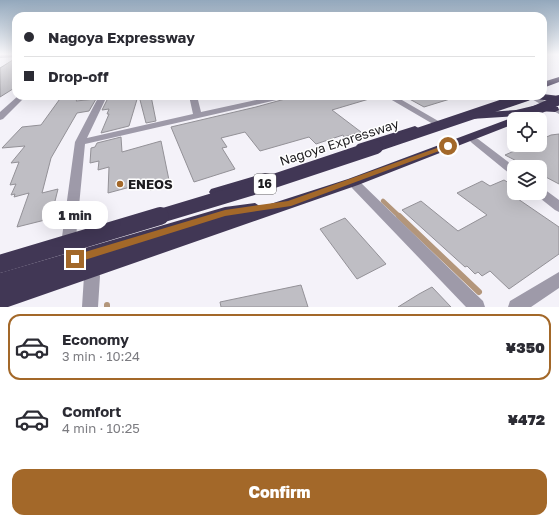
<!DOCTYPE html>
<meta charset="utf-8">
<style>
:root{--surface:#fff;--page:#f2f2f3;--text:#2b2b33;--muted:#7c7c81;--line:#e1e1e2;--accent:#a36829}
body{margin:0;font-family:"Golos Text",sans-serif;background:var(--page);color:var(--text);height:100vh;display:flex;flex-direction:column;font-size:15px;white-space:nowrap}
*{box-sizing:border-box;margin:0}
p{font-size:13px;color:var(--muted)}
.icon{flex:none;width:22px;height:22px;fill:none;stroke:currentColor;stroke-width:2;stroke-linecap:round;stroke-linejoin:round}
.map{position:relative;height:307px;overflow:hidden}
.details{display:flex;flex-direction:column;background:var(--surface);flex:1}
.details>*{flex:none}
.top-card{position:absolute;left:12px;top:12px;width:535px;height:88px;border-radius:12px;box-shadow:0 4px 16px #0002;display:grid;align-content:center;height:88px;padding:0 12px;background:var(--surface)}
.buttons{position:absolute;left:507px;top:112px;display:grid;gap:8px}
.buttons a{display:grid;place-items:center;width:40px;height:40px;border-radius:8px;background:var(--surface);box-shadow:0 4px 16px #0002;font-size:20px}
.end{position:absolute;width:18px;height:18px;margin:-9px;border:5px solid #a36829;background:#fff;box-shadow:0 0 0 2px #fff}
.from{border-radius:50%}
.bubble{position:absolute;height:28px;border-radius:12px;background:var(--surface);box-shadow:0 4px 16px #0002;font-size:13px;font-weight:800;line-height:28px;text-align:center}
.top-card b{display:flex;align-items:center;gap:14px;height:38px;font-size:15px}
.top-card b+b{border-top:1px solid var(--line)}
.top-card i{width:10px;height:10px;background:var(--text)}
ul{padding:7px 0 0;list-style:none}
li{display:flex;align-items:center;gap:12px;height:66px;margin:0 8px 6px;padding:0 4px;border:2px solid transparent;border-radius:12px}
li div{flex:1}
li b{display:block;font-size:15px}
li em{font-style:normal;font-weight:800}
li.selected{border-color:var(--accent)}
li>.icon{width:36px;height:36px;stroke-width:1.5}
.button{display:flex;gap:8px;margin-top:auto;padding:8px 12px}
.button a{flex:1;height:46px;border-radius:12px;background:var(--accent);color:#fff;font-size:16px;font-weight:800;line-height:46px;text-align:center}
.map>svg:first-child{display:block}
</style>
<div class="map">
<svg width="559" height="307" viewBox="0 0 559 307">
<rect width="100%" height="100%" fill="#f4f2f9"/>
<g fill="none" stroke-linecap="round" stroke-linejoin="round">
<path stroke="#b3967b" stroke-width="4.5" d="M383,201L400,217"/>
<path stroke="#b3967b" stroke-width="6" d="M399,216L479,292
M107,305V307"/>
</g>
<path fill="#bfbec4" stroke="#939197" d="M16,58V87L0,97V68Z
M62,96H80L76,101L96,99L89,111L77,113L51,158L42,193L58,189L54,205L59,204L57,214L49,219L17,227L29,193L14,197L15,194L11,195L16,184L10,185L19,162L11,163L25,146L2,148L22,127L41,125Z
M110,96H138L129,126L101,133L109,114H107L109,109L102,110L108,98Z
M139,96H151L156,121L146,123Z
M290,96H369V99L332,110L361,132L344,137L343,135L316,144L309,137L260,151L245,132L221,138L227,147L222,148L235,169L194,182L171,127L256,107L285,99Z
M404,96H450V99L424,107Z
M559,134V184L540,174V167H528L505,155L528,145H540V140L551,135Z
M121,137L122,152L161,141L170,185L150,190L149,182L108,193L109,167L98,170L99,161L90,163L91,148L95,147L97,143Z
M504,180L514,186V193H530L518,199L559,227V254L509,289L490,271L482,276L478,272L475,274L467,266L465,267L402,210L421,201L458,231L487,215L457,193L482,181L490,186Z
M345,218L386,264L357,279L320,229Z
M301,285L308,307H221L220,302Z
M432,287L451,307H398L419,294Z"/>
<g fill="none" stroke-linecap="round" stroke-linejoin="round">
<path fill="#9e9aa9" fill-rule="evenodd" d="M0,54H16V57L0,58Z
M18,96H26L3,119L0,120V112Z
M99,96H107L87,138L193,114L189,96H197L201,112L275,96H289L285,98L85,144L76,237L74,241L69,243L64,241L62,237L75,142Z
M385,96H395L440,122L439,124H433Z
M526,96H536L559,109V114Z
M475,138L478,139L515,167L514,176L510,174L472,143L470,141Z
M356,181L360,182L483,301L485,307H466L352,188L350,185L352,182Z
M540,188L544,189L559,200V212L555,210L536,195L535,193H540Z
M92,269L97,271L100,276L98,307H82L84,276L87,271Z
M559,272V288L531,307H508L510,301Z"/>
<path fill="#413755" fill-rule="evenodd" d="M559,77V82L543,88V82Z
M543,94L559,96V102L536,99L531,96H543Z
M537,105L558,107L559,110L555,112L537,111L516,116L471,119L466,116L471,113L516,110Z
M514,117L518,119H514V124L358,185L8,307H0V273L225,207L255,203L261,207L348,179Z
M415,126L420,129L419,131L362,149L358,148L356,146L358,144Z
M265,173L270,174L272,177L270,180L216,197L211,195L209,192L211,189Z"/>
<path stroke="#413755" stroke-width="10" d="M516,119L559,100
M373,148L527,96"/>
<path stroke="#413755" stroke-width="14" d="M157,217L250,189L376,147"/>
<path stroke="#413755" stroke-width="18" d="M0,264L160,216"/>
</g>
<linearGradient id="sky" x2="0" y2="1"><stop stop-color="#93a8bc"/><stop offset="0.56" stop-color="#faf9fc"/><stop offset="1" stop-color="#faf9fc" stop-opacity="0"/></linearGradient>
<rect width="559" height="97" fill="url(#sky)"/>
<path fill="#a36829" d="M448,144L450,145V147L291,206L225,216L75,263L72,262L70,259L72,256L75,255L225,210L288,201Z"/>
<circle fill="#a36829" stroke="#fff" stroke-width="1.5" cx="120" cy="184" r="4"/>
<g text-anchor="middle" stroke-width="3" stroke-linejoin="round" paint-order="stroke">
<rect fill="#fff" stroke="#626163" stroke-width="1" x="254" y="174" width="22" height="20" rx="3"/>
<g font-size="12" font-weight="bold" fill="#1e1d20">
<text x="265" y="188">16</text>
</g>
<g font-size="13" fill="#1e1d20" stroke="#fff">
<text transform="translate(339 142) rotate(-18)" y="5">Nagoya Expressway</text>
</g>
<g font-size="13" font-weight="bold" fill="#1e1d20" stroke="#fff" text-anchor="start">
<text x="128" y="189">ENEOS</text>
</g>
</g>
</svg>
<div class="buttons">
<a><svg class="icon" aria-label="locate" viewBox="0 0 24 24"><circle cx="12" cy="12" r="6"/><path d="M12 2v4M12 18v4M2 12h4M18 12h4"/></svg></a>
<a><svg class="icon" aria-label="layers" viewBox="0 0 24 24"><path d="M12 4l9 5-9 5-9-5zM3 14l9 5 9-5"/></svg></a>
</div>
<i class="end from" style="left:448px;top:146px"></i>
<i class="end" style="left:75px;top:259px"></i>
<div class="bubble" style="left:42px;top:201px;width:66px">1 min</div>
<div class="top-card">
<b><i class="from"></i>Nagoya Expressway</b>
<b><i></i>Drop-off</b>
</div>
</div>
<section class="details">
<ul>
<li class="selected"><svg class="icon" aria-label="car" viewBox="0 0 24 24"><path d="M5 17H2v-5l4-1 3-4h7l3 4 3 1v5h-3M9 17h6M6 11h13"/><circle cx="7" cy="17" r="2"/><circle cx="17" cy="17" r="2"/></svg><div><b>Economy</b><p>3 min · 10:24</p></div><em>¥350</em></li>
<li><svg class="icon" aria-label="car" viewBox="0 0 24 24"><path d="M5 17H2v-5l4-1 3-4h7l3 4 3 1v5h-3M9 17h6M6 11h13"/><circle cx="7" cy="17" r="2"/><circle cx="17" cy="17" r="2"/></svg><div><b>Comfort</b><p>4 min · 10:25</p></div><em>¥472</em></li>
</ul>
<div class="button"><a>Confirm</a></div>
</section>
